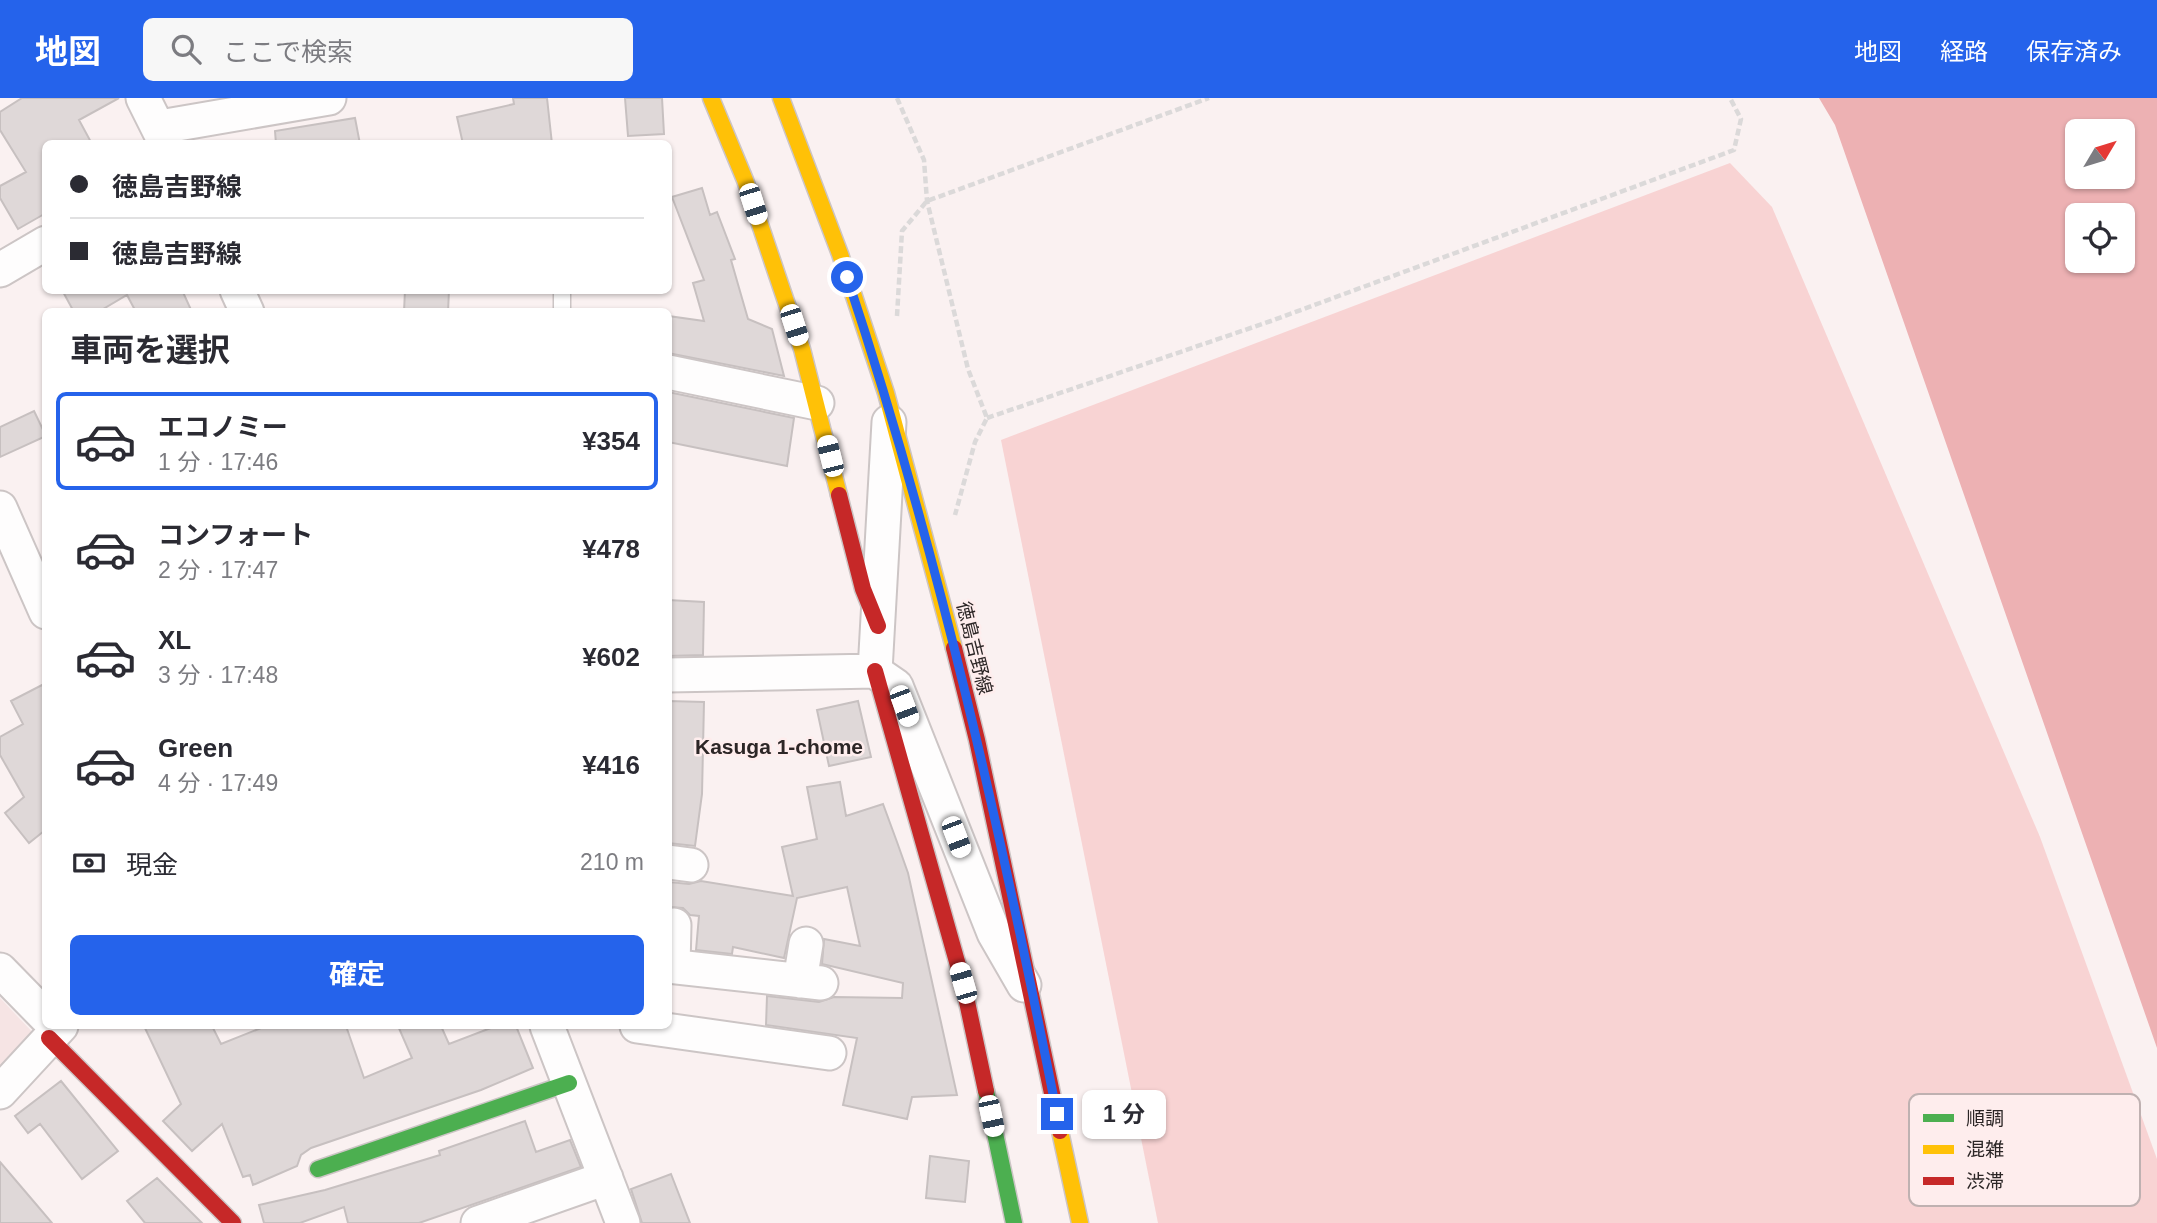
<!DOCTYPE html>
<html lang="ja">
<meta charset="utf-8">
<style>
:root{--surface:#fff;--page:#f7f7f7;--text:#2b2b33;--muted:#7c7c81;--line:#e1e1e2;--accent:#2563eb}
body{margin:0;font-family:Arial,"Noto Sans JP",sans-serif;background:var(--page);color:var(--text);height:100vh;display:flex;flex-direction:column;font-size:26px;white-space:nowrap}
*{box-sizing:border-box;margin:0}
p{font-size:23px;color:var(--muted)}
.icon{flex:none;width:38px;height:38px;fill:none;stroke:currentColor;stroke-width:2;stroke-linecap:round;stroke-linejoin:round}
.map{position:relative;flex:1;overflow:hidden}
.drawer{position:absolute;left:42px;top:210px;width:630px;height:721px;display:flex;flex-direction:column;background:var(--surface);border-radius:10px;box-shadow:0 2px 5px #0004}
.drawer>*{flex:none}
.banner{position:absolute;left:42px;top:42px;width:630px;height:154px;border-radius:10px;box-shadow:0 2px 5px #0004;display:grid;align-content:center;height:154px;padding:0 28px;background:var(--surface)}
.needle{width:46px;rotate:52deg}
.buttons{position:absolute;left:2065px;top:21px;display:grid;gap:14px}
.buttons a{display:grid;place-items:center;width:70px;height:70px;border-radius:10px;background:var(--surface);box-shadow:0 2px 5px #0004;font-size:35px}
.end{position:absolute;width:32px;height:32px;margin:-16px;border:9px solid #2563eb;background:#fff;box-shadow:0 0 0 4px #fff}
.from{border-radius:50%}
.bubble{position:absolute;height:49px;border-radius:10px;background:var(--surface);box-shadow:0 2px 5px #0004;font-size:23px;font-weight:700;line-height:49px;text-align:center}
.car{position:absolute;width:21px;height:42px;margin:-21px -10px;border-radius:9px;box-shadow:0 0 5px 2px #0007;background:linear-gradient(#fff 24%,#345 0 40%,#fff 0 76%,#345 0 86%,#fff 0)}
.banner b{display:flex;align-items:center;gap:24px;height:66px;font-size:26px}
.banner b+b{border-top:2px solid var(--line)}
.banner i{width:18px;height:18px;background:var(--text)}
ul{padding:0;list-style:none}
li{display:flex;align-items:center;gap:21px;height:98px;margin:0 14px 10px;padding:0 14px;border:4px solid transparent;border-radius:10px}
li div{flex:1}
li b{display:block;font-size:26px}
li em{font-style:normal;font-weight:700}
li.current{border-color:var(--accent)}
li>.icon{width:63px;height:63px;stroke-width:1.5}
h2{padding:0 28px;font-size:32px;line-height:84px}
.pay{display:flex;align-items:center;gap:18px;height:77px;padding:0 28px;font-size:26px}
.pay p{margin-inline-start:auto}
.action{display:flex;gap:14px;margin-top:auto;padding:14px 28px}
.action a{flex:1;height:80px;border-radius:10px;background:var(--accent);color:#fff;font-size:28px;font-weight:700;line-height:80px;text-align:center}
header{display:flex;align-items:center;gap:42px;box-sizing:border-box;height:98px;padding:0 35px;background:var(--accent);color:#fff}
header strong{font-size:33px}
nav{display:flex;gap:38px;margin-inline-start:auto;font-size:24px}
.search{width:490px;height:63px;background:var(--page);display:flex;align-items:center;gap:18px;box-sizing:border-box;padding:0 24px;border-radius:10px;color:var(--muted);font-size:26px}
.map>svg:first-child{display:block}
</style>
<header>
<strong>地図</strong>
<div class="search"><svg class="icon" aria-label="search" viewBox="0 0 24 24"><circle cx="10" cy="10" r="6"/><path d="M15 15l6 6"/></svg>ここで検索</div>
<nav><a>地図</a><a>経路</a><a>保存済み</a></nav>
</header>
<div class="map">
<svg width="2157" height="1125" viewBox="0 0 2157 1125">
<rect width="100%" height="100%" fill="#faf1f1"/>
<path fill="#f6e4e4" d="M0,900L36,938L0,976Z"/>
<path fill="#f8d3d3" d="M1730,65L1772,109L2040,739L2157,1061V1125H1158L1001,342Z"/>
<path fill="#edb1b3" fill-rule="evenodd" d="M1819,0H2157V950L1835,27ZM2077,33H2123V79H2077ZM2077,117H2123V163H2077Z"/>
<path fill="#dfd8d8" stroke="#c7c0c0" stroke-width="2" d="M22,0H119L79,22L92,46H46V115L18,131L0,100V88L26,74L0,32V14Z
M513,0H547L552,46H463L457,19L514,6Z
M625,0H662L664,36L628,38Z
M355,20L360,46H276L275,33Z
M702,90L710,117L717,114L735,161L731,162L748,221L772,231L784,278L668,255V218L704,223L693,185L704,182L672,99Z
M62,192H182L192,214H136L127,197L98,214H74Z
M405,192H449L448,214H404Z
M668,294L794,320L787,368L668,344Z
M34,313L46,338L0,359V329Z
M668,502L704,504L703,557L668,558Z
M46,585V735L44,733L29,745L5,715L24,699L0,657V639L23,626L11,603Z
M668,603L704,604L702,696L695,748L668,745Z
M858,603L871,659L829,668L817,612Z
M840,684L846,718L883,706L897,744L908,775L957,997L912,999L907,1021L843,1007L857,940L766,927L767,898L819,904L834,899L902,900L903,885L822,866L824,841L860,848L847,789L797,800L784,860L733,849L732,856L696,852L699,818L690,817L683,810L668,809L669,784L689,786L701,783L793,798L782,749L817,741L807,689Z
M144,928H212L221,946L266,928H346L364,980L412,960L398,928H441L449,946L496,928H516L533,970L481,992L311,1050L301,1057L297,1068L253,1087L250,1077L243,1079L222,1026L192,1053L163,1023L181,1006Z
M61,983L118,1053L82,1081L40,1026L28,1035L15,1018Z
M525,1023L536,1054L570,1042L581,1069L419,1125H348L344,1109L300,1125H264L259,1107L325,1092L440,1057L439,1053Z
M930,1058L969,1063L965,1104L926,1100Z
M0,1064L35,1105L52,1125H0Z
M671,1076L690,1125H642L631,1091Z
M157,1080L202,1125H145L127,1103Z"/>
<g fill="none" stroke-linecap="round" stroke-linejoin="round">
<g stroke="#ccc5c5" stroke-width="19">
<path id="lane" d="M562,192V214"/>
</g>
<g stroke="#ccc5c5" stroke-width="37">
<path id="street" d="M143,0L166,46
M160,29L329,0
M0,172L46,145
M237,192L247,214
M668,274L817,305
M0,410L46,514
M668,577L875,573L889,324
M880,577L896,588L994,835L1024,887
M668,764L691,767
M668,868L821,885
M673,868L674,827
M0,872L46,919
M800,883L806,846
M547,928L623,1125
M637,928L829,955
M0,994L61,928
M478,1125L606,1080"/>
</g>
<g stroke="#ccc5c5" stroke-width="19">
<path id="fast" d="M986,993L1014,1125
M318,1071L569,985"/>
</g>
<g stroke="#ccc5c5" stroke-width="19">
<path id="slow" d="M711,0L745,82L802,251L839,397
M781,0L840,156L886,295L954,550
M1060,1033L1080,1125"/>
</g>
<g stroke="#ccc5c5" stroke-width="19">
<path id="jam" d="M839,397L863,491L878,528
M954,550L977,642L1060,1033
M875,573L963,885L986,993
M49,940L233,1125"/>
</g>
<path stroke="#dbd9d9" stroke-width="4.5" stroke-dasharray="7 3.5" stroke-linecap="butt" d="M897,0L924,62L927,103L968,271L987,320L975,344L955,417
M897,218L902,133L927,103L1209,0
M987,320L1271,223L1734,52L1741,21L1730,0"/>
<use href="#lane" stroke="#fefdfd" stroke-width="16"/>
<use href="#street" stroke="#fefdfd" stroke-width="33"/>
<use href="#fast" stroke="#4caf50" stroke-width="16"/>
<use href="#slow" stroke="#ffc107" stroke-width="16"/>
<use href="#jam" stroke="#c62828" stroke-width="16"/>
</g>
<g fill="none" stroke-linecap="round" stroke-linejoin="round">
<path stroke="#2563eb" stroke-width="9" d="M847,179C938,452 1001,734 1057,1016"/>
</g>
<g text-anchor="middle" stroke-width="5" stroke-linejoin="round" paint-order="stroke">
<g font-size="19" fill="#2c2626" stroke="#feeded">
<text transform="translate(975 550) rotate(76)" y="7">徳島吉野線</text>
</g>
<g font-size="21" font-weight="bold" fill="#2c2626" stroke="#feeded">
<text x="779" y="656">Kasuga 1-chome</text>
</g>
</g>
<rect x="1909" y="996" width="231" height="112" rx="10" fill="#feeded" stroke="#bfb1b1" stroke-width="2"/>
<rect x="1923" y="1016" width="31" height="8" fill="#4caf50"/>
<rect x="1923" y="1047" width="31" height="9" fill="#ffc107"/>
<rect x="1923" y="1079" width="31" height="8" fill="#c62828"/>
<g font-size="19" fill="#2c2626">
<text x="1966" y="1027">順調</text>
<text x="1966" y="1058">混雑</text>
<text x="1966" y="1090">渋滞</text>
</g>
</svg>
<div class="buttons">
<a><svg class="needle" viewBox="-14 -14 28 28"><path d="M0-13l5 13h-10z" fill="#e53935"/><path d="M0 13l5-13h-10z" fill="#7c7c81"/></svg></a>
<a><svg class="icon" aria-label="locate" viewBox="0 0 24 24"><circle cx="12" cy="12" r="6"/><path d="M12 2v4M12 18v4M2 12h4M18 12h4"/></svg></a>
</div>
<i class="end from" style="left:847px;top:179px"></i>
<i class="end" style="left:1057px;top:1016px"></i>
<div class="bubble" style="left:1082px;top:992px;width:84px">1 分</div>
<i class="car" style="left:753px;top:106px;rotate:162deg"></i>
<i class="car" style="left:794px;top:227px;rotate:162deg"></i>
<i class="car" style="left:830px;top:358px;rotate:346deg"></i>
<i class="car" style="left:904px;top:608px;rotate:159deg"></i>
<i class="car" style="left:956px;top:739px;rotate:159deg"></i>
<i class="car" style="left:963px;top:885px;rotate:344deg"></i>
<i class="car" style="left:991px;top:1018px;rotate:168deg"></i>
<div class="banner">
<b><i class="from"></i>徳島吉野線</b>
<b><i></i>徳島吉野線</b>
</div>
<section class="drawer">
<h2>車両を選択</h2>
<ul>
<li class="current"><svg class="icon" aria-label="car" viewBox="0 0 24 24"><path d="M5 17H2v-5l4-1 3-4h7l3 4 3 1v5h-3M9 17h6M6 11h13"/><circle cx="7" cy="17" r="2"/><circle cx="17" cy="17" r="2"/></svg><div><b>エコノミー</b><p>1 分 · 17:46</p></div><em>¥354</em></li>
<li><svg class="icon" aria-label="car" viewBox="0 0 24 24"><path d="M5 17H2v-5l4-1 3-4h7l3 4 3 1v5h-3M9 17h6M6 11h13"/><circle cx="7" cy="17" r="2"/><circle cx="17" cy="17" r="2"/></svg><div><b>コンフォート</b><p>2 分 · 17:47</p></div><em>¥478</em></li>
<li><svg class="icon" aria-label="car" viewBox="0 0 24 24"><path d="M5 17H2v-5l4-1 3-4h7l3 4 3 1v5h-3M9 17h6M6 11h13"/><circle cx="7" cy="17" r="2"/><circle cx="17" cy="17" r="2"/></svg><div><b>XL</b><p>3 分 · 17:48</p></div><em>¥602</em></li>
<li><svg class="icon" aria-label="car" viewBox="0 0 24 24"><path d="M5 17H2v-5l4-1 3-4h7l3 4 3 1v5h-3M9 17h6M6 11h13"/><circle cx="7" cy="17" r="2"/><circle cx="17" cy="17" r="2"/></svg><div><b>Green</b><p>4 分 · 17:49</p></div><em>¥416</em></li>
</ul>
<div class="pay"><svg class="icon" aria-label="cash" viewBox="0 0 24 24"><path d="M3 7h18v10H3z"/><circle cx="12" cy="12" r="2"/></svg>現金<p>210 m</p></div>
<div class="action"><a>確定</a></div>
</section>
</div>
